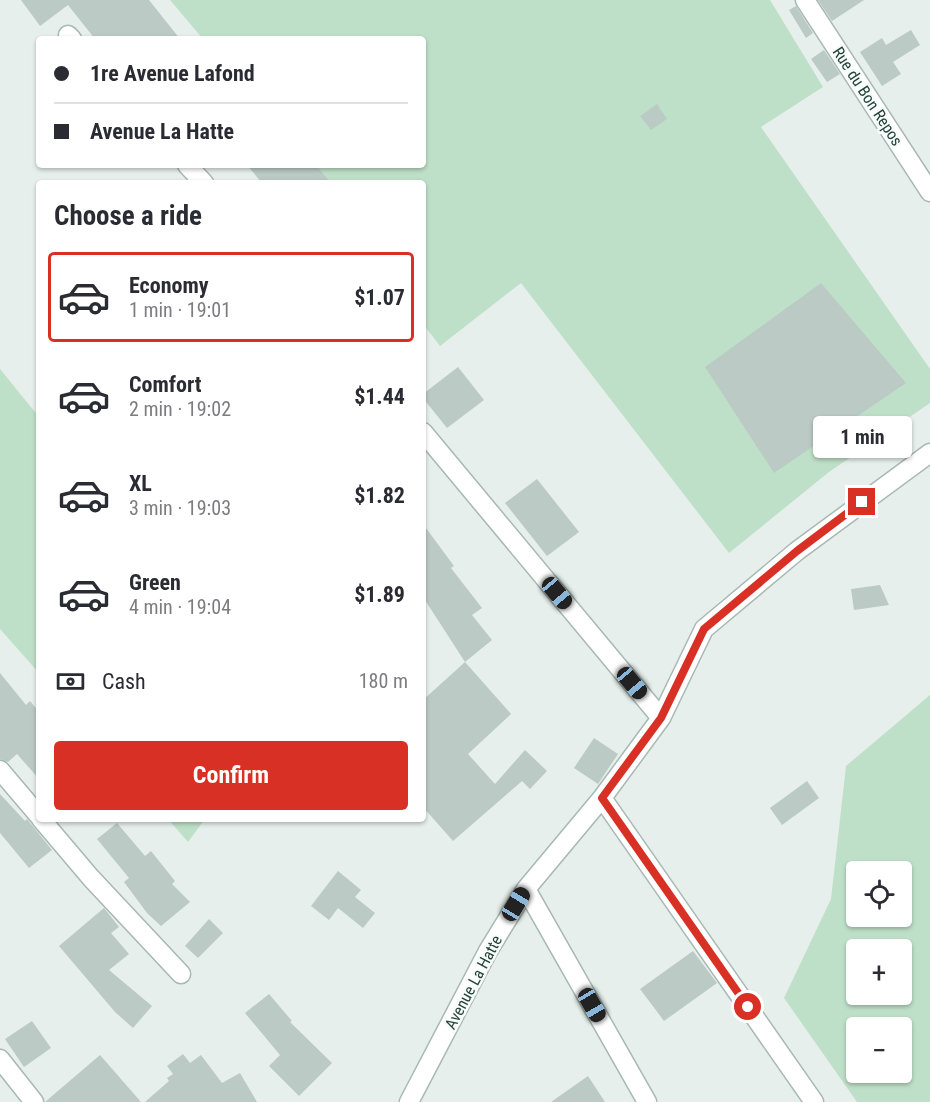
<!DOCTYPE html>
<meta charset="utf-8">
<style>
:root{--surface:#fff;--page:#f2f2f3;--text:#2b2b33;--muted:#7c7c81;--line:#e1e1e2;--accent:#d93025}
body{margin:0;font-family:"Roboto Condensed",sans-serif;background:var(--page);color:var(--text);height:100vh;display:flex;flex-direction:column;font-size:22px;white-space:nowrap}
*{box-sizing:border-box;margin:0}
p{font-size:20px;color:var(--muted)}
.icon{flex:none;width:33px;height:33px;fill:none;stroke:currentColor;stroke-width:2;stroke-linecap:round;stroke-linejoin:round}
.map{position:relative;flex:1;overflow:hidden}
.panel{position:absolute;left:36px;top:180px;width:390px;height:642px;display:flex;flex-direction:column;background:var(--surface);border-radius:6px;box-shadow:0 2px 4px #0004}
.panel>*{flex:none}
.top-card{position:absolute;left:36px;top:36px;width:390px;height:132px;border-radius:6px;box-shadow:0 2px 4px #0004;display:grid;align-content:center;height:132px;padding:0 18px;background:var(--surface)}
.fabs{position:absolute;left:846px;top:861px;display:grid;gap:12px}
.fabs a{display:grid;place-items:center;width:66px;height:66px;border-radius:6px;background:var(--surface);box-shadow:0 2px 4px #0004;font-size:30px}
.end{position:absolute;width:27px;height:27px;margin:-14px;border:8px solid #d93025;background:#fff;box-shadow:0 0 0 3px #fff}
.from{border-radius:50%}
.bubble{position:absolute;height:42px;border-radius:6px;background:var(--surface);box-shadow:0 2px 4px #0004;font-size:20px;font-weight:700;line-height:42px;text-align:center}
.car{position:absolute;width:18px;height:36px;margin:-18px -9px;border-radius:8px;box-shadow:0 0 4px 2px #0007;background:linear-gradient(#222 24%,#8ab4d8 0 40%,#222 0 76%,#8ab4d8 0 86%,#222 0)}
.top-card b{display:flex;align-items:center;gap:21px;height:57px;font-size:22px}
.top-card b+b{border-top:2px solid var(--line)}
.top-card i{width:15px;height:15px;background:var(--text)}
ul{padding:0;list-style:none}
li{display:flex;align-items:center;gap:18px;height:90px;margin:0 12px 9px;padding:0 6px;border:3px solid transparent;border-radius:6px}
li div{flex:1}
li b{display:block;font-size:22px}
li em{font-style:normal;font-weight:700}
li.selected{border-color:var(--accent)}
li>.icon{width:54px;height:54px;stroke-width:1.5}
h2{padding:0 18px;font-size:27px;line-height:72px}
.pay{display:flex;align-items:center;gap:15px;height:66px;padding:0 18px;font-size:22px}
.pay p{margin-inline-start:auto}
.action{display:flex;gap:12px;margin-top:auto;padding:12px 18px}
.action a{flex:1;height:69px;border-radius:6px;background:var(--accent);color:#fff;font-size:24px;font-weight:700;line-height:69px;text-align:center}
.map>svg:first-child{display:block}
</style>
<div class="map">
<svg width="930" height="1102" viewBox="0 0 930 1102">
<rect width="100%" height="100%" fill="#e6efeb"/>
<path fill="#bfe0c8" fill-rule="evenodd" d="M170,0H770L823,87L761,127L930,369V403L829,472L729,553L521,283L440,346L423,324V183H314L300,165H423V39H203Z
M0,369L39,417V673L0,629Z
M930,695V1102H857L784,998L831,899L846,766ZM856,872H902V916H856ZM856,950H902V994H856ZM856,1028H902V1072H856Z
M168,819H205L188,842Z"/>
<path fill="#bbcac4" d="M21,0H149L180,39H95L68,5L40,26Z
M818,0H864L832,21Z
M796,6L813,33L806,38L789,10Z
M911,30L920,45L893,62L901,74L882,86L860,52L882,38L886,45Z
M824,50L840,74L827,82L811,59Z
M657,104L667,119L651,130L640,116Z
M247,165H316L331,183H262Z
M821,283L906,383L774,473L705,367Z
M458,367L484,400L447,428L423,398V394Z
M537,479L579,532L547,556L505,503Z
M423,524L454,566L451,568L482,608L472,615L492,640L465,662L511,714L468,754L495,784L525,750L547,771L530,789L522,781L453,841L423,807V700L465,662L423,597Z
M880,585L889,605L854,610L851,589Z
M0,673L26,705L30,701L39,712V779L17,754L8,762L0,759Z
M594,738L618,754L598,784L574,768Z
M807,781L819,798L782,825L770,808Z
M0,794L25,821L27,819L52,850L29,868L0,833Z
M117,823L145,856L151,851L175,881L172,884L190,902L161,926L147,913L124,882L129,878L97,839Z
M338,871L361,890L355,897L375,913L363,928L338,908L329,920L311,906Z
M104,908L119,927L111,933L129,954L109,970L152,1006L133,1028L115,1012L59,946Z
M209,919L223,933L198,958L185,946Z
M693,951L717,983L664,1021L640,989Z
M269,994L292,1021L290,1022L332,1063L299,1096L269,1066L280,1055L245,1013Z
M32,1021L51,1048L24,1067L5,1039Z
M183,1054L190,1063L201,1055L222,1083L240,1073L257,1102H145L169,1081L167,1078L173,1074L167,1066Z
M100,1055L141,1102H45Z
M588,1076L605,1102H551Z"/>
<g fill="none" stroke-linecap="round" stroke-linejoin="round">
<g stroke="#a8b8b2" stroke-width="21">
<path id="minor" d="M805,0L930,192
M68,35L72,39
M187,165L204,183
M423,432L661,718
M0,770L39,816
M602,798L814,1102
M41,819L91,878L181,974
M526,889L647,1102
M0,1059L34,1102
M409,1102L488,951L526,889L602,798L661,718L704,629L797,551L930,453"/>
</g>
<use href="#minor" stroke="#fff" stroke-width="18"/>
</g>
<g fill="none" stroke-linecap="round" stroke-linejoin="round">
<path stroke="#d93025" stroke-width="8" d="M748,1007L602,798L661,718L704,629L797,551L862,502"/>
</g>
<g text-anchor="middle" stroke-width="5" stroke-linejoin="round" paint-order="stroke">
<g font-size="16" fill="#24423a" stroke="#f7fbf9">
<text transform="translate(868 96) rotate(57)" y="6">Rue du Bon Repos</text>
<text transform="translate(473 982) rotate(-62)" y="6">Avenue La Hatte</text>
</g>
</g>
</svg>
<div class="fabs">
<a><svg class="icon" aria-label="locate" viewBox="0 0 24 24"><circle cx="12" cy="12" r="6"/><path d="M12 2v4M12 18v4M2 12h4M18 12h4"/></svg></a>
<a>+</a>
<a>−</a>
</div>
<i class="end from" style="left:748px;top:1007px"></i>
<i class="end" style="left:862px;top:502px"></i>
<div class="bubble" style="left:813px;top:416px;width:99px">1 min</div>
<i class="car" style="left:557px;top:593px;rotate:140deg"></i>
<i class="car" style="left:632px;top:683px;rotate:140deg"></i>
<i class="car" style="left:516px;top:904px;rotate:31deg"></i>
<i class="car" style="left:592px;top:1005px;rotate:150deg"></i>
<div class="top-card">
<b><i class="from"></i>1re Avenue Lafond</b>
<b><i></i>Avenue La Hatte</b>
</div>
<section class="panel">
<h2>Choose a ride</h2>
<ul>
<li class="selected"><svg class="icon" aria-label="car" viewBox="0 0 24 24"><path d="M5 17H2v-5l4-1 3-4h7l3 4 3 1v5h-3M9 17h6M6 11h13"/><circle cx="7" cy="17" r="2"/><circle cx="17" cy="17" r="2"/></svg><div><b>Economy</b><p>1 min · 19:01</p></div><em>$1.07</em></li>
<li><svg class="icon" aria-label="car" viewBox="0 0 24 24"><path d="M5 17H2v-5l4-1 3-4h7l3 4 3 1v5h-3M9 17h6M6 11h13"/><circle cx="7" cy="17" r="2"/><circle cx="17" cy="17" r="2"/></svg><div><b>Comfort</b><p>2 min · 19:02</p></div><em>$1.44</em></li>
<li><svg class="icon" aria-label="car" viewBox="0 0 24 24"><path d="M5 17H2v-5l4-1 3-4h7l3 4 3 1v5h-3M9 17h6M6 11h13"/><circle cx="7" cy="17" r="2"/><circle cx="17" cy="17" r="2"/></svg><div><b>XL</b><p>3 min · 19:03</p></div><em>$1.82</em></li>
<li><svg class="icon" aria-label="car" viewBox="0 0 24 24"><path d="M5 17H2v-5l4-1 3-4h7l3 4 3 1v5h-3M9 17h6M6 11h13"/><circle cx="7" cy="17" r="2"/><circle cx="17" cy="17" r="2"/></svg><div><b>Green</b><p>4 min · 19:04</p></div><em>$1.89</em></li>
</ul>
<div class="pay"><svg class="icon" aria-label="cash" viewBox="0 0 24 24"><path d="M3 7h18v10H3z"/><circle cx="12" cy="12" r="2"/></svg>Cash<p>180 m</p></div>
<div class="action"><a>Confirm</a></div>
</section>
</div>
